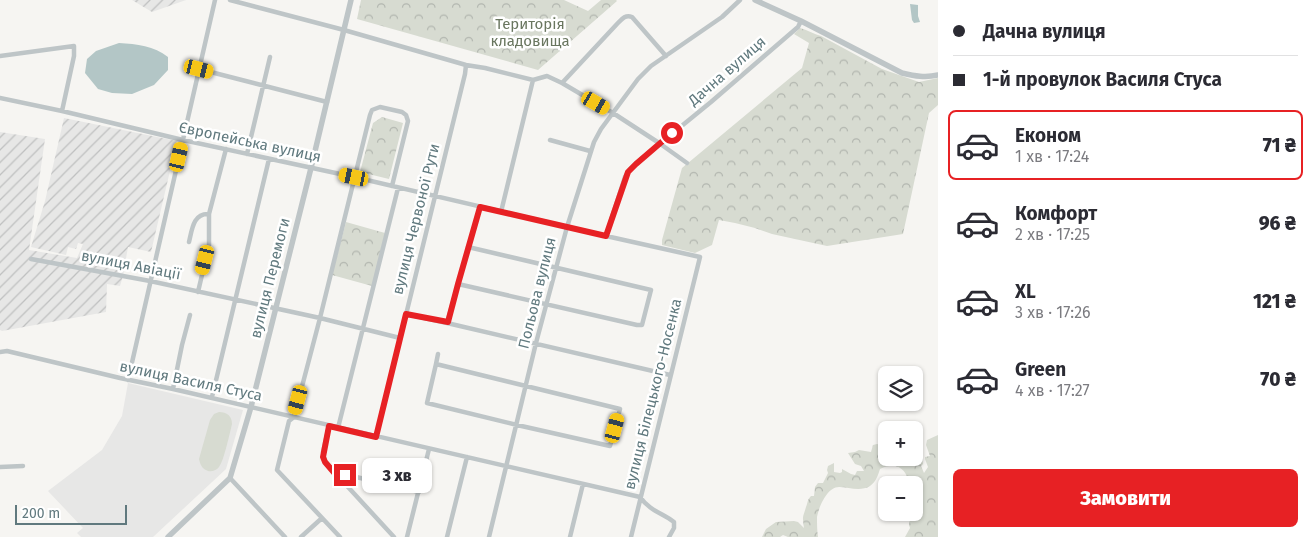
<!DOCTYPE html>
<html lang="uk">
<meta charset="utf-8">
<style>
:root{--surface:#fff;--page:#f7f7f7;--text:#2b2b33;--muted:#7c7c81;--line:#e1e1e2;--accent:#e72124}
body{margin:0;font-family:"Fira Sans",sans-serif;background:var(--page);color:var(--text);height:100vh;display:flex;flex-direction:column;font-size:19px;white-space:nowrap}
*{box-sizing:border-box;margin:0}
p{font-size:16px;color:var(--muted)}
.icon{flex:none;width:28px;height:28px;fill:none;stroke:currentColor;stroke-width:2;stroke-linecap:round;stroke-linejoin:round}
.map{position:relative;flex:1;overflow:hidden}
.panel{display:flex;flex-direction:column;background:var(--surface);width:375px}
.panel>*{flex:none}
.top-card{display:grid;align-content:center;height:110px;padding:0 15px;background:var(--surface)}
.buttons{position:absolute;left:878px;top:366px;display:grid;gap:10px}
.buttons a{display:grid;place-items:center;width:45px;height:45px;border-radius:8px;background:var(--surface);box-shadow:0 1px 4px #0004;font-size:25px}
.scale{position:absolute;left:15px;bottom:12px;width:112px;box-sizing:border-box;padding-left:5px;border:2px solid #60797e;border-top:0;font-size:14px;line-height:18px;white-space:nowrap;color:#60797e;-webkit-text-stroke:4px #fff;paint-order:stroke}
.end{position:absolute;width:22px;height:22px;margin:-11px;border:6px solid #e72124;background:#fff;box-shadow:0 0 0 2px #fff}
.from{border-radius:50%}
.bubble{position:absolute;height:35px;border-radius:8px;background:var(--surface);box-shadow:0 1px 4px #0004;font-size:16px;font-weight:800;line-height:35px;text-align:center}
.car{position:absolute;width:15px;height:30px;margin:-15px -8px;border-radius:6px;box-shadow:0 0 4px 1px #0007;background:linear-gradient(#f5c518 24%,#345 0 40%,#f5c518 0 76%,#345 0 86%,#f5c518 0)}
.top-card b{display:flex;align-items:center;gap:18px;height:48px;font-size:19px}
.top-card b+b{border-top:1px solid var(--line)}
.top-card i{width:12px;height:12px;background:var(--text)}
ul{padding:0;list-style:none}
li{display:flex;align-items:center;gap:15px;height:70px;margin:0 10px 8px;padding:0 5px;border:2px solid transparent;border-radius:8px}
li div{flex:1}
li b{display:block;font-size:19px}
li em{font-style:normal;font-weight:800}
li.current{border-color:var(--accent)}
li>.icon{width:45px;height:45px;stroke-width:1.5}
.button{display:flex;gap:10px;margin-top:auto;padding:10px 15px}
.button a{flex:1;height:58px;border-radius:8px;background:var(--accent);color:#fff;font-size:20px;font-weight:800;line-height:58px;text-align:center}
main{display:flex;flex:1;min-height:0}
.map>svg:first-child{display:block}
</style>
<main>
<div class="map">
<svg width="938" height="537" viewBox="0 0 938 537">
<defs>
<pattern id="industrial-furrows" width="10" height="10" patternUnits="userSpaceOnUse" patternTransform="scale(1.25)"><rect width="10" height="10" fill="#e7e7e6"/><path d="M-1 1l2-2M0 10L10 0M9 11l2-2" fill="none" stroke="#bfc0c0"/></pattern>
<pattern id="forest-crowns" width="20" height="18" patternUnits="userSpaceOnUse" patternTransform="scale(1.25)"><rect width="20" height="18" fill="#d7dbd1"/><path d="M2 6a3 3 0 1 1 6 0M12 15a3 3 0 1 1 6 0" fill="none" stroke="#b2b6af"/></pattern>
</defs>
<rect width="100%" height="100%" fill="#f6f5f2"/>
<path fill="#e7e7e6" d="M128,383L243,410L226,469L153,537H81L77,533L83,528L48,491L102,450L122,416Z"/>
<path fill="url(#industrial-furrows)" d="M132,0H186L152,12Z
M64,118L177,141L151,252L128,247L123,276L120,286L107,284L106,312L2,331L0,330V132L45,139L29,250L77,258L83,244L78,243L76,249L68,247L66,255L31,247L45,201Z"/>
<path fill="url(#forest-crowns)" d="M361,0H564L588,11L601,0H616L617,1L538,70L357,19Z
M800,28C807,30 814,34 821,36L882,69L919,82L938,78V105L929,113L903,234L827,246L772,234L755,228L735,223L719,220L712,245L695,253L662,245V240L682,168L802,68L809,43L794,34Z
M382,117L403,123L389,179L360,172L373,123Z
M346,222L385,233L372,286L332,275Z
M938,435V537H905L910,528L909,525L911,513L914,512V485H909C907,468 896,461 880,469C878,475 876,482 870,486C860,492 849,487 839,487C827,487 819,507 817,517C817,523 817,531 818,537H788L783,535L780,537H762L766,529L776,522L794,521L798,522L804,528C802,515 803,518 806,507C808,502 807,500 811,496H814L815,487L818,483H823L828,473L827,470L828,466L834,463V472L840,473L842,472V469L851,474L855,475L857,471H864L861,466L855,464L848,453L855,452L859,450L871,452L873,445L877,444L880,445L884,442L886,443V458L908,459L909,458H914V453L919,454L922,457L923,464L921,466L924,473L928,467L925,459V457L930,456L926,445L927,440Z"/>
<path fill="#d7dbd1" d="M219,412C227,412 232,416 232,424C230,432 224,461 219,467C217,470 212,472 208,471C202,469 200,464 199,459L210,420L214,414Z"/>
<path fill="#b3c6c6" d="M910,4L918,5V16L920,22L914,23L912,20Z
M119,43C137,44 154,46 168,57V70L154,85L132,94L112,93L98,89L85,73L87,59L96,51Z"/>
<g fill="none" stroke-linecap="round" stroke-linejoin="round">
<path stroke="#bec5c7" stroke-width="4.5" d="M230,0L344,30L466,65L485,68L533,80L547,76L562,83L613,113L659,143L687,163
M0,56L74,46V56L62,111
M199,69L327,102
M562,83L617,24C621,20 625,14 632,17L666,56
M0,98L62,111L183,140L354,177L606,236L700,257L631,537
M550,140L590,151
M247,154L270,57
M480,207L458,284L447,323L670,375
M501,212L533,80
M606,236L625,177L630,169L635,164L711,102L798,27L801,21
M189,242C192,230 193,213 209,214
M31,259L150,281L320,318L400,338
M458,284L637,325H642L651,290L468,247
M198,292L209,245V214L226,149
M406,314L447,323
M0,352L7,351L120,378L173,389L640,497C650,511 662,513 674,522V528L669,537
M436,364L620,409L610,446L517,425L427,403Z
M436,364L438,354
M128,380L215,0
M173,389L182,345L190,315
M212,397L269,159
M329,426L323,452L325,462L394,537
M338,428L398,188
M376,437L465,74L466,65
M0,467L23,466
M337,476H352L419,492
M230,478L285,537
M301,537L322,518
M340,537L277,470L289,421L294,417L320,318L370,115L372,110L380,107L402,112L406,115L408,121L392,186
M407,537L429,449
M447,537L467,457
M489,537L536,343L567,227L594,142L601,129L638,79L651,66L722,17L740,0
M570,537L583,484"/>
<path stroke="#bec5c7" stroke-width="5.5" d="M755,0L801,21L902,73C915,76 925,78 938,75
M168,537L230,478L251,407L311,168L351,0"/>
</g>
<g fill="none" stroke-linecap="round" stroke-linejoin="round">
<path stroke="#e72124" stroke-width="6" d="M345,475L337,476L325,462L323,457L329,426L376,437L406,314L448,322L458,284L480,207L606,236L628,172L636,164L672,133"/>
</g>
<g text-anchor="middle" stroke-width="5" stroke-linejoin="round" paint-order="stroke">
<g font-size="15" fill="#69765f" stroke="#fff">
<text x="530" y="29">Територія<tspan x="530" dy="17">кладовища</tspan></text>
</g>
<g font-size="15" fill="#60797e" stroke="#fff">
<text transform="translate(727 71) rotate(-41)" y="5">Дачна вулиця</text>
<text transform="translate(250 142) rotate(12)" y="5">Європейська вулиця</text>
<text transform="translate(416 219) rotate(-76)" y="5">вулиця Червоної Рути</text>
<text transform="translate(131 265) rotate(11)" y="5">вулиця Авіації</text>
<text transform="translate(270 278) rotate(-76)" y="5">вулиця Перемоги</text>
<text transform="translate(537 293) rotate(-76)" y="5">Польова вулиця</text>
<text transform="translate(191 381) rotate(12)" y="5">вулиця Василя Стуса</text>
<text transform="translate(653 394) rotate(-76)" y="5">вулиця Білецького-Носенка</text>
</g>
</g>
</svg>
<div class="buttons">
<a><svg class="icon" aria-label="layers" viewBox="0 0 24 24"><path d="M12 4l9 5-9 5-9-5zM3 14l9 5 9-5"/></svg></a>
<a>+</a>
<a>−</a>
</div>
<div class="scale">200 m</div>
<i class="end from" style="left:672px;top:133px"></i>
<i class="end" style="left:345px;top:475px"></i>
<div class="bubble" style="left:362px;top:458px;width:70px">3 хв</div>
<i class="car" style="left:199px;top:69px;rotate:104deg"></i>
<i class="car" style="left:596px;top:103px;rotate:120deg"></i>
<i class="car" style="left:179px;top:157px;rotate:13deg"></i>
<i class="car" style="left:354px;top:177px;rotate:282deg"></i>
<i class="car" style="left:205px;top:260px;rotate:194deg"></i>
<i class="car" style="left:298px;top:400px;rotate:195deg"></i>
<i class="car" style="left:615px;top:428px;rotate:15deg"></i>
</div>
<section class="panel">
<div class="top-card">
<b><i class="from"></i>Дачна вулиця</b>
<b><i></i>1-й провулок Василя Стуса</b>
</div>
<ul>
<li class="current"><svg class="icon" aria-label="car" viewBox="0 0 24 24"><path d="M5 17H2v-5l4-1 3-4h7l3 4 3 1v5h-3M9 17h6M6 11h13"/><circle cx="7" cy="17" r="2"/><circle cx="17" cy="17" r="2"/></svg><div><b>Економ</b><p>1 хв · 17:24</p></div><em>71 ₴</em></li>
<li><svg class="icon" aria-label="car" viewBox="0 0 24 24"><path d="M5 17H2v-5l4-1 3-4h7l3 4 3 1v5h-3M9 17h6M6 11h13"/><circle cx="7" cy="17" r="2"/><circle cx="17" cy="17" r="2"/></svg><div><b>Комфорт</b><p>2 хв · 17:25</p></div><em>96 ₴</em></li>
<li><svg class="icon" aria-label="car" viewBox="0 0 24 24"><path d="M5 17H2v-5l4-1 3-4h7l3 4 3 1v5h-3M9 17h6M6 11h13"/><circle cx="7" cy="17" r="2"/><circle cx="17" cy="17" r="2"/></svg><div><b>XL</b><p>3 хв · 17:26</p></div><em>121 ₴</em></li>
<li><svg class="icon" aria-label="car" viewBox="0 0 24 24"><path d="M5 17H2v-5l4-1 3-4h7l3 4 3 1v5h-3M9 17h6M6 11h13"/><circle cx="7" cy="17" r="2"/><circle cx="17" cy="17" r="2"/></svg><div><b>Green</b><p>4 хв · 17:27</p></div><em>70 ₴</em></li>
</ul>
<div class="button"><a>Замовити</a></div>
</section>
</main>
